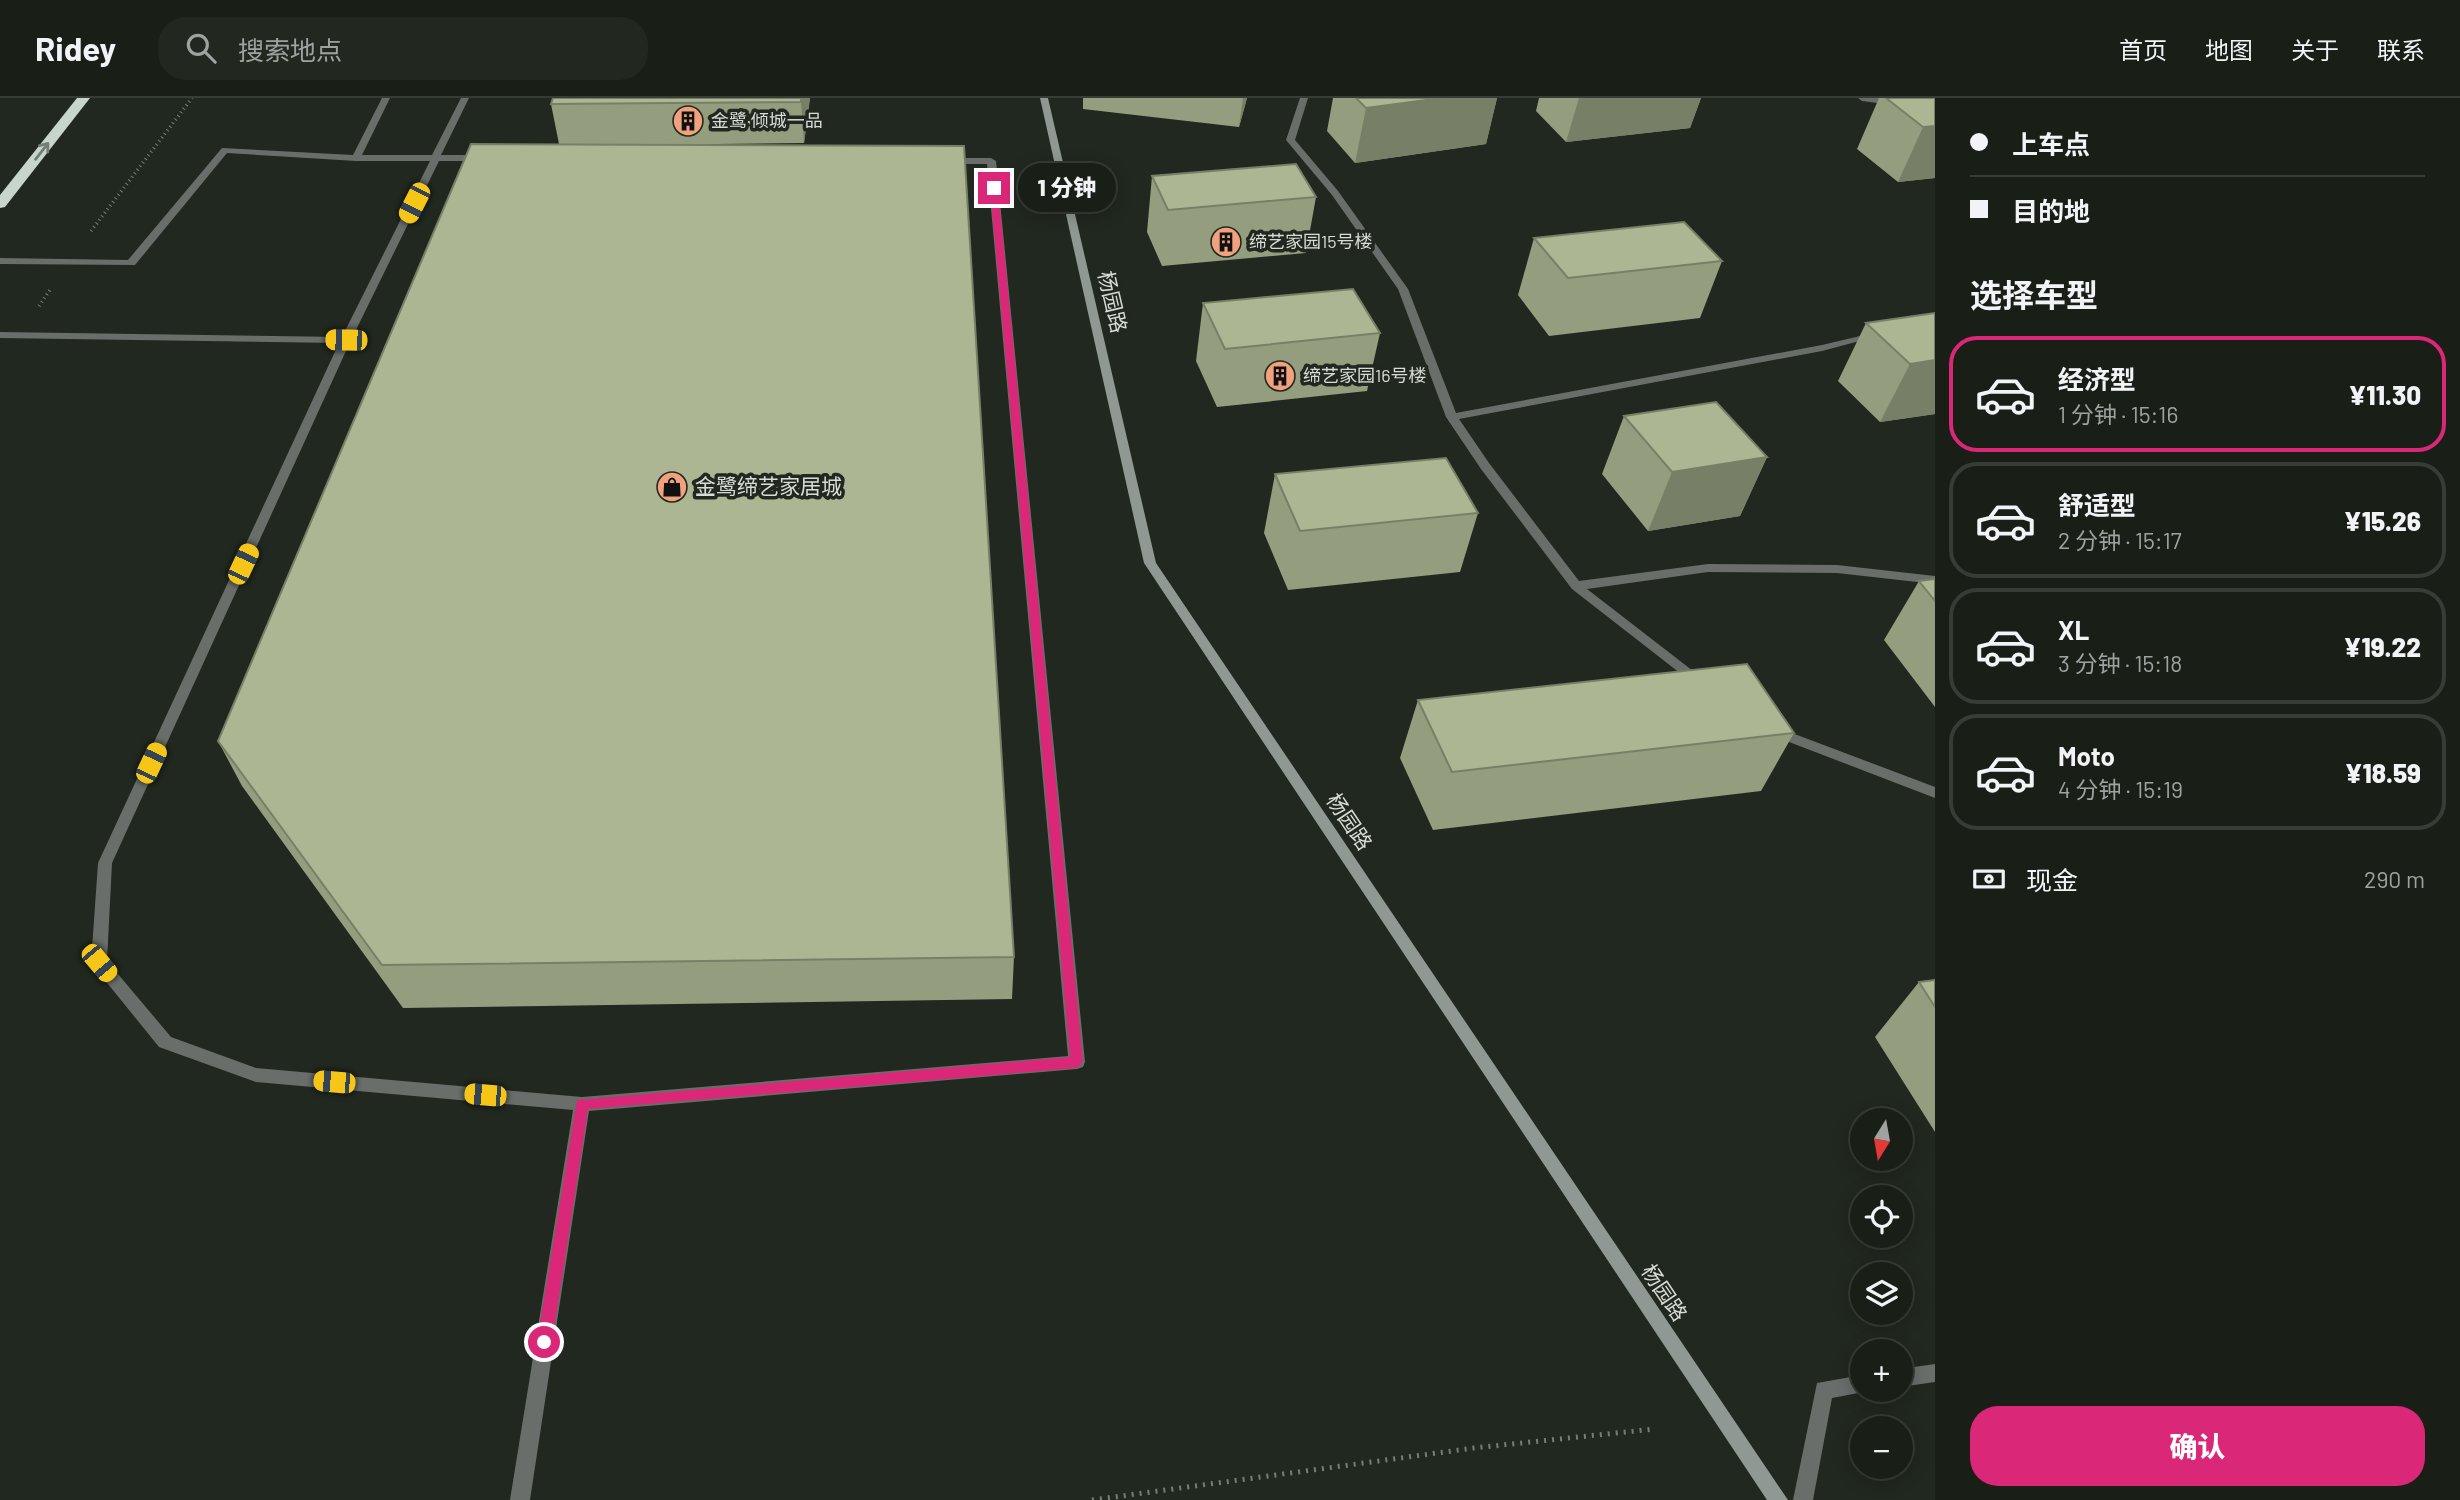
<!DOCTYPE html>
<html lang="zh">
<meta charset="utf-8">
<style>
:root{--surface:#191e17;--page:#222720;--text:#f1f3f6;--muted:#9fa2a1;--line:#373c36;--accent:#db2777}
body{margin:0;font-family:Barlow,"Noto Sans SC",sans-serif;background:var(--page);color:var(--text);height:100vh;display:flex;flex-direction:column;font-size:26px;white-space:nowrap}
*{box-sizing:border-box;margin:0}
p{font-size:23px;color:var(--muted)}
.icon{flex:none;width:38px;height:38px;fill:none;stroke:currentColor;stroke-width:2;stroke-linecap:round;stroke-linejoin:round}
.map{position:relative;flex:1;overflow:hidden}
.sheet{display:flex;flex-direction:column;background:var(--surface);width:525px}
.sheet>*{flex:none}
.hud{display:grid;align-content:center;height:154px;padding:0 35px;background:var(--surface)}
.needle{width:46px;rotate:191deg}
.tools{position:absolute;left:1850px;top:1010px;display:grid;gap:14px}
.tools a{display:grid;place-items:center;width:63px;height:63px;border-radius:50%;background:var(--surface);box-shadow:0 4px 18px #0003,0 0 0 2px var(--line);font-size:35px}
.end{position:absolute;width:32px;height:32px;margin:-16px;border:9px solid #db2777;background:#fff;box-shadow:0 0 0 4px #fff}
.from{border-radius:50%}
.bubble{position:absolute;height:49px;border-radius:24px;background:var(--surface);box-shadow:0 4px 18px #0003,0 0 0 2px var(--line);font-size:23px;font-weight:800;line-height:49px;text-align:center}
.car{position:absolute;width:21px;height:42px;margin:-21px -10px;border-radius:9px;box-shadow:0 0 5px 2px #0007;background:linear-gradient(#f5c518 24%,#345 0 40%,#f5c518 0 76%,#345 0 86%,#f5c518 0)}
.hud b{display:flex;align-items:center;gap:24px;height:66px;font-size:26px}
.hud b+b{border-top:2px solid var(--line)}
.hud i{width:18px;height:18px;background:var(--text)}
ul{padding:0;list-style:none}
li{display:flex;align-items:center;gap:21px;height:116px;margin:0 14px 10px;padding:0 21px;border:4px solid var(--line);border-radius:28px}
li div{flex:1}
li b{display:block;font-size:26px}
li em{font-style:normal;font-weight:800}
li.selected{border-color:var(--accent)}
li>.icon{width:63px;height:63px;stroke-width:1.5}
h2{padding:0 35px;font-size:32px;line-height:84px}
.pay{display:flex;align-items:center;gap:18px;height:77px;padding:0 35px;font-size:26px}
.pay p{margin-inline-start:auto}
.primary-button{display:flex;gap:14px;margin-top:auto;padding:14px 35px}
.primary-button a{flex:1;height:80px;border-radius:28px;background:var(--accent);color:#fff;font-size:28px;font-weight:800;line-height:80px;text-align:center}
header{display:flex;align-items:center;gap:42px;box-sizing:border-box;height:98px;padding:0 35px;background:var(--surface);border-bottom:2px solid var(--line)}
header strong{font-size:33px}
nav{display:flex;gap:38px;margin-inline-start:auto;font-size:24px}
.search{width:490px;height:63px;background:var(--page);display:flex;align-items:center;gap:18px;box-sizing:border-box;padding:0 24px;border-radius:28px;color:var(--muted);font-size:26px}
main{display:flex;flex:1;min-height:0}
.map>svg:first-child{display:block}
</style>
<header>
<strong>Ridey</strong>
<div class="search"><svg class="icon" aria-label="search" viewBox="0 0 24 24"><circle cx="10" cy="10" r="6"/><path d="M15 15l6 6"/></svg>搜索地点</div>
<nav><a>首页</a><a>地图</a><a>关于</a><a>联系</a></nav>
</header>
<main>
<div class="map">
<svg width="1935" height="1402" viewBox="0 0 1935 1402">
<rect width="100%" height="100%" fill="#21281f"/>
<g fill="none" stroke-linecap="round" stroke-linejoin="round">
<path stroke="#787d76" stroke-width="3.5" stroke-dasharray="1 3.5" stroke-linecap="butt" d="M91,133L192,0
M39,208L50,192"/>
<path stroke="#787d76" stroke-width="5" stroke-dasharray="2 6" stroke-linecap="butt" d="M1092,1402L1474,1350L1654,1331"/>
<path fill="#696e6b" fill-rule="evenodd" d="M382,0H390L362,57H432L461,0H469L441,57H484L489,60L484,63H439L351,242L112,765L107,863L171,939L256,970L582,999L1068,958L987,66H946L941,63L946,60H991L996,63L1085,964L1083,969L1077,971L589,1013L530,1402H510L573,1012L256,984L159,949L91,865L98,765L339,245L0,240V234L342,239L430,63H356L227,55L135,167L0,166V160L128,162L222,50L353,57Z
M1935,1266V1284L1900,1289V1271Z
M1862,1277V1292L1869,1293L1832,1300L1813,1402H1793L1817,1285Z"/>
<path fill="#696e6b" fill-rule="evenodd" d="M1300,0H1308L1295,42L1338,93L1408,191L1456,315L1822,247L1877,234L1882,237L1822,253L1459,321L1489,365L1579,483L1708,466L1837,467L1935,478V486L1837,475L1708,474L1587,491L1706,583L1704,586H1694L1572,491L1481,371L1446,319L1398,191L1332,97L1286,42Z
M1858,0H1881L1916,5L1914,0H1922L1926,8L1922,11L1862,3Z
M1776,629L1935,689V700L1771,637L1769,634Z"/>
<path fill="#8f9892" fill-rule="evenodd" d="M1040,0H1048L1156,465L1788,1402H1767L1144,465Z"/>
<path fill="#c7d5cc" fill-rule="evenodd" d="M77,0H90L5,109L0,110V97Z"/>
</g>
<path fill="#949d7e" d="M553,0H810L804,45L623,47L1014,859L1012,901L403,910L242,688L218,643L559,46L551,6Z
M1083,0H1247L1239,29L1083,11Z
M1333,0H1497L1486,46L1355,65L1327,33Z
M1539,0H1701L1690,30L1566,44L1536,13Z
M1879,0H1935V80L1898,84L1857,51Z
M1152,78L1316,99L1306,155L1162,168L1147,134Z
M1534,140L1722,163L1700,220L1549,238L1518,197Z
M1203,205L1380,235L1367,293L1217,309L1196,263Z
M1935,215V316L1880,324L1838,283L1866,225Z
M1624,318L1767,359L1740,418L1648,433L1602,376Z
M1275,376L1478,415L1460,474L1288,492L1264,435Z
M1935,481V609L1884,542L1919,483Z
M1418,602L1794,635L1761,693L1433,732L1400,660Z
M1935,882V1034L1875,939L1919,884Z"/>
<path fill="#787f67" d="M801,0H810L804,45L801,4Z
M1243,0H1247L1239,29Z
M1441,0H1497L1486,46L1355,65L1366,10Z
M1579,0H1701L1690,30L1566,44Z
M1935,28V80L1898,84L1923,29Z
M1935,262V316L1880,324L1910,266Z
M1767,359L1740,418L1648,433L1672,374Z"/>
<path fill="#acb693" stroke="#787f67" stroke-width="2" d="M553,0H801V4L551,6Z
M1356,0H1441L1366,10Z
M1886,0H1935V28L1923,29Z
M471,46L964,48L1014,859L382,867L218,643Z
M1296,66L1316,99L1168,112L1152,78Z
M1684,124L1722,163L1568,180L1534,140Z
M1353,191L1380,235L1225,251L1203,205Z
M1935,215V262L1910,266L1866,225Z
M1716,304L1767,359L1672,374L1624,318Z
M1446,360L1478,415L1300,433L1275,376Z
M1935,481V503L1919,483Z
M1747,566L1794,635L1452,674L1418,602Z
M1935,882V909L1919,884Z"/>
<defs><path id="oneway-shaft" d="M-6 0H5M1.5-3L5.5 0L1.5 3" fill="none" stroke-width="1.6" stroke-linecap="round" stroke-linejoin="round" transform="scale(1.75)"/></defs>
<use stroke="#747e76" href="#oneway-shaft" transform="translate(42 53) rotate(-52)"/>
<path fill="#db2777" d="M994,88L998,90L1083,964L1077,970L588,1011L552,1244L550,1249L544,1251L539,1249L537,1244L577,1002L1070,959L990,90Z"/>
<defs>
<g id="building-disc" transform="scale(1.575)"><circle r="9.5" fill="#f1a17d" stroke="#21281f"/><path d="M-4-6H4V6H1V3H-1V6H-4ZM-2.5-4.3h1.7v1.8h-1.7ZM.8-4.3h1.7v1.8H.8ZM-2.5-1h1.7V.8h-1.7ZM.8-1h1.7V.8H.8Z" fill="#111"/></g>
<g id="shop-disc" transform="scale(1.575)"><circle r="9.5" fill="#f1a17d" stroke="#21281f"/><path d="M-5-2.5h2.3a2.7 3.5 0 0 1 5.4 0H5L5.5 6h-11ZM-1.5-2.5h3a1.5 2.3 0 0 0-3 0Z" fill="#111"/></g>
</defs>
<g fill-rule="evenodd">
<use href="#building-disc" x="688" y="23"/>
<use href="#building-disc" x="1226" y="144"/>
<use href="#building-disc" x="1280" y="278"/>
<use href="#shop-disc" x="672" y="389"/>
</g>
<g text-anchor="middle" stroke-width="7" stroke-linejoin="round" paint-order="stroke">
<g font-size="18" fill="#d8dcd6" stroke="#21281f" text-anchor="start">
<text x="711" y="29">金鹭·倾城一品</text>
<text x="1249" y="150">缔艺家园15号楼</text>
<text x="1303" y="284">缔艺家园16号楼</text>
</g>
<g font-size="21" fill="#d8dcd6" stroke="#21281f">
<text transform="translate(1112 204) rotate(77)" y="7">杨园路</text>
<text transform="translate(1349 724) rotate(56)" y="7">杨园路</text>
<text transform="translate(1664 1195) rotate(56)" y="7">杨园路</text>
</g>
<g font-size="21" fill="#d8dcd6" stroke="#21281f" text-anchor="start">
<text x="695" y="396">金鹭缔艺家居城</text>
</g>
</g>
</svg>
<div class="tools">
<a><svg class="needle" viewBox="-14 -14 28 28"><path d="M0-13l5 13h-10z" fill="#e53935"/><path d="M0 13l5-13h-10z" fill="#9fa2a1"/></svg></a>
<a><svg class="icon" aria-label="locate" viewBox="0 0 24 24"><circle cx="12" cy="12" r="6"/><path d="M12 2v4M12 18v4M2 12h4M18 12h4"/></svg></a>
<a><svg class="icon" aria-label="layers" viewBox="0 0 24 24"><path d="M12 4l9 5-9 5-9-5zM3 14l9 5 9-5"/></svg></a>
<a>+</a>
<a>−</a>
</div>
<i class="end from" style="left:544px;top:1244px"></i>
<i class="end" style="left:994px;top:90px"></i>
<div class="bubble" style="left:1018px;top:65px;width:98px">1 分钟</div>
<i class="car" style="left:414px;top:105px;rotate:207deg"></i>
<i class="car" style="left:346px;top:242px;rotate:271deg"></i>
<i class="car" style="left:243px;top:466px;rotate:25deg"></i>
<i class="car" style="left:151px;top:665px;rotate:25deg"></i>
<i class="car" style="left:99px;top:865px;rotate:140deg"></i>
<i class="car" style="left:334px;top:984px;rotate:275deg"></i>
<i class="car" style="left:485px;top:997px;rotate:275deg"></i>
</div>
<section class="sheet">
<div class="hud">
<b><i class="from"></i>上车点</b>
<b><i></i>目的地</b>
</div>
<h2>选择车型</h2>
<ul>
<li class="selected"><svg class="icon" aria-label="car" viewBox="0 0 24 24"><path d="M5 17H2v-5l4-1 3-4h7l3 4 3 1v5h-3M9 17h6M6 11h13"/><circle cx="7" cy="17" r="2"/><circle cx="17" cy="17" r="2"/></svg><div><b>经济型</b><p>1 分钟 · 15:16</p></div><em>¥11.30</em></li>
<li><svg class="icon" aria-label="car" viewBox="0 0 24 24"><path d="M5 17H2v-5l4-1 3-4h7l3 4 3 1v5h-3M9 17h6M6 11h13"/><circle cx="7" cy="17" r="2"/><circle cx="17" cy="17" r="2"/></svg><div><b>舒适型</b><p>2 分钟 · 15:17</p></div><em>¥15.26</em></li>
<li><svg class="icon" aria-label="car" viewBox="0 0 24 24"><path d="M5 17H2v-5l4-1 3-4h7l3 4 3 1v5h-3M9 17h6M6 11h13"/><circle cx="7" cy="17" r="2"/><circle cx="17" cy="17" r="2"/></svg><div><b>XL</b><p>3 分钟 · 15:18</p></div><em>¥19.22</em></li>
<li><svg class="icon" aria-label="car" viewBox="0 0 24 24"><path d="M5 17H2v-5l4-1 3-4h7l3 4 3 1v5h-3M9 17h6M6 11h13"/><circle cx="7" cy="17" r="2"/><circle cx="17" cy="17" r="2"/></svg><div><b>Moto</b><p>4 分钟 · 15:19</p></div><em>¥18.59</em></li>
</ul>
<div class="pay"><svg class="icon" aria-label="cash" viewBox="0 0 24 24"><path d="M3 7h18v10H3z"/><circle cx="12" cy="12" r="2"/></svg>现金<p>290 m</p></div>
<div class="primary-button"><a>确认</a></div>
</section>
</main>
